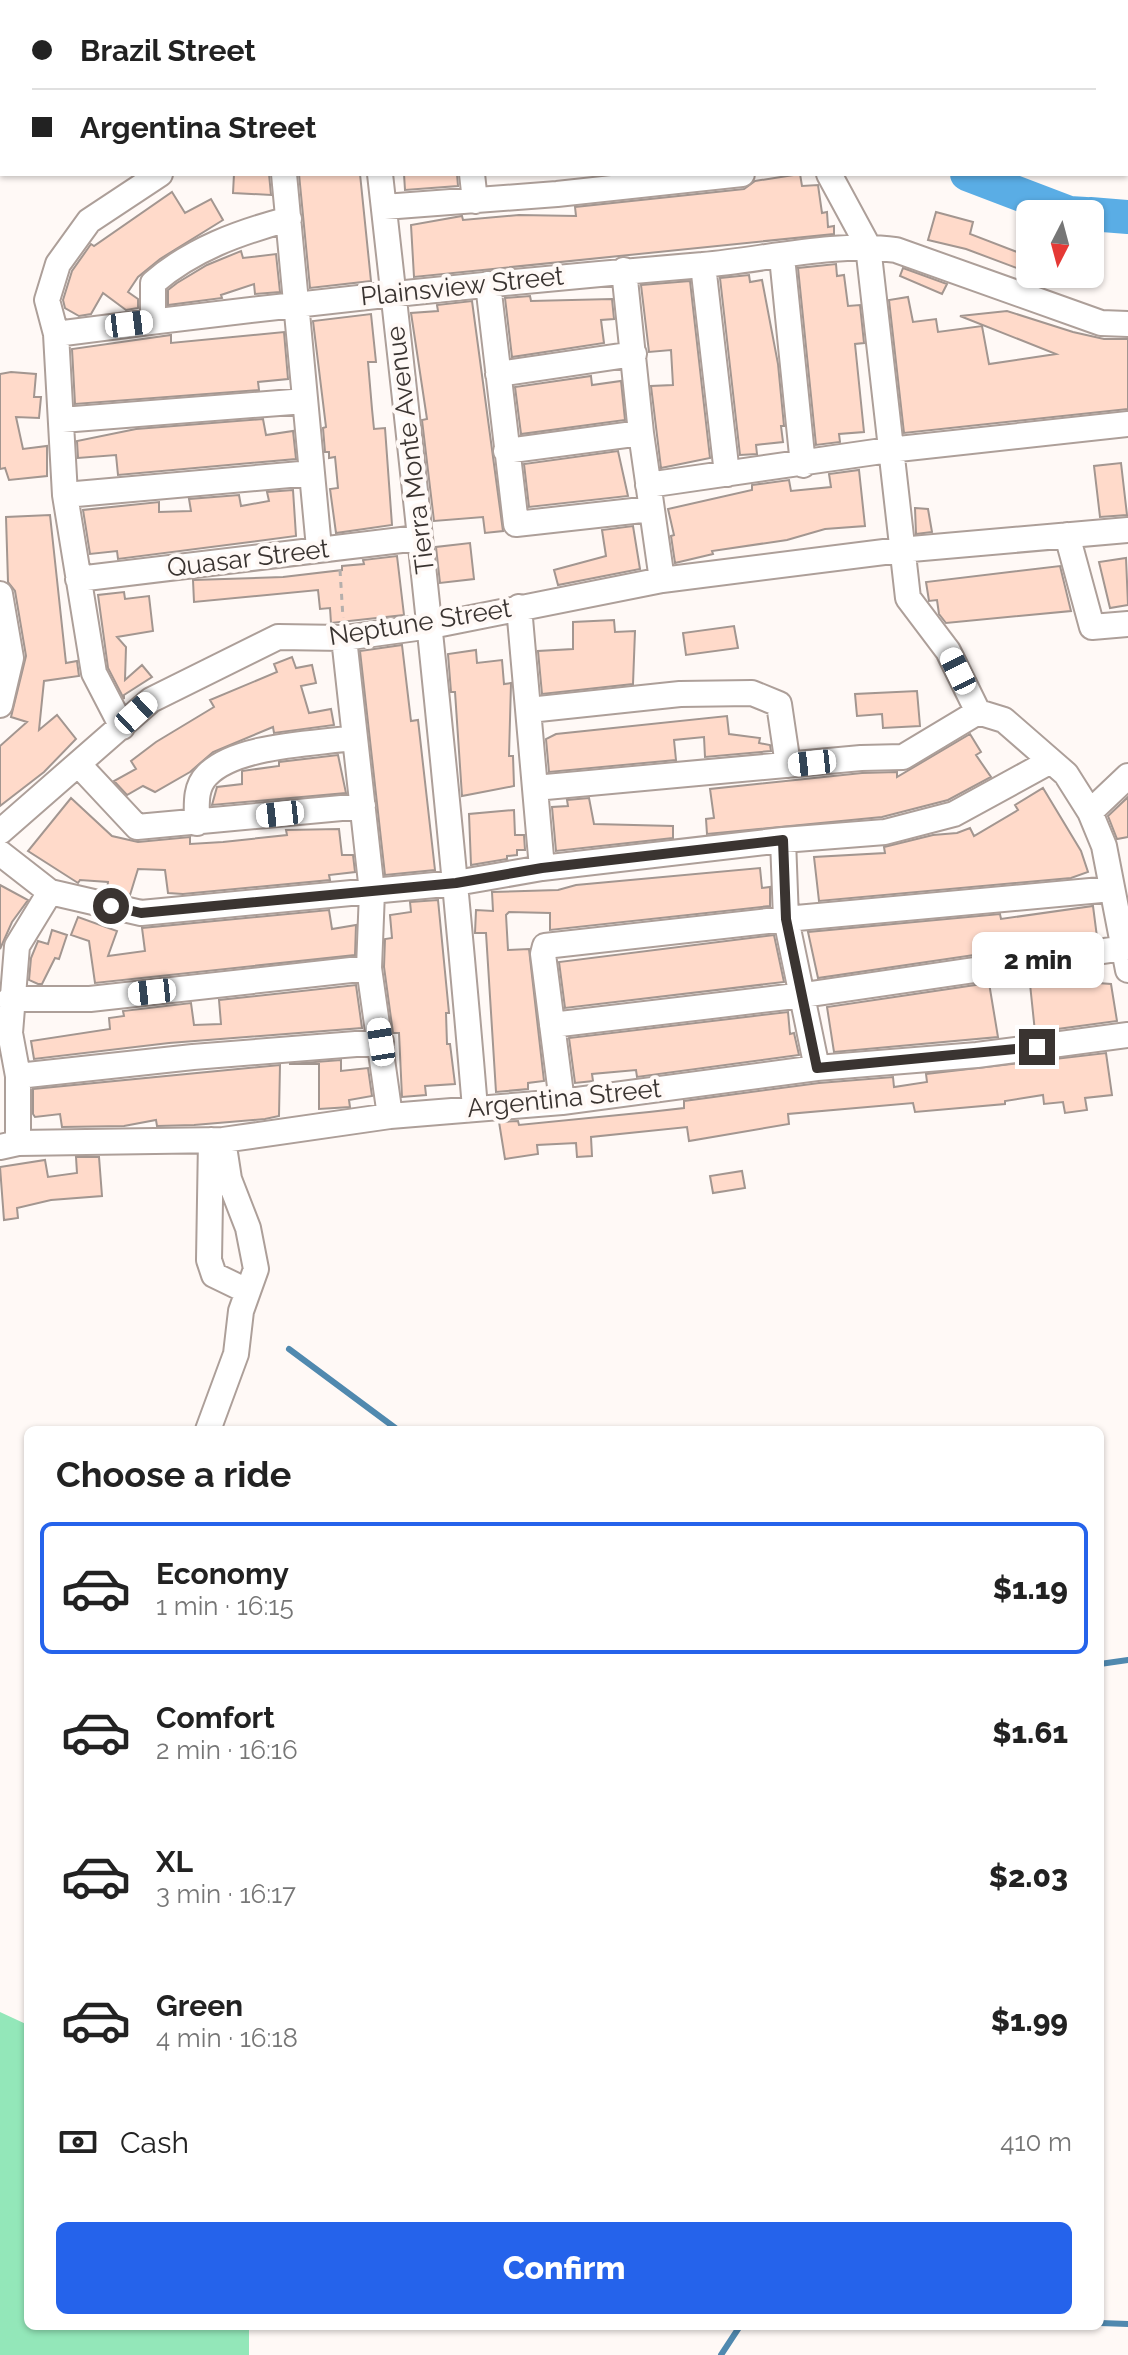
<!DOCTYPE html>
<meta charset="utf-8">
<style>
:root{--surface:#fff;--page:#f6f6f6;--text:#222;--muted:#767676;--line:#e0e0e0;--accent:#2563eb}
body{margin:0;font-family:Raleway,sans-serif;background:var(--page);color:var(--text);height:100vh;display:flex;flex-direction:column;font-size:30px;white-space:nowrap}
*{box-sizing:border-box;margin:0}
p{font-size:26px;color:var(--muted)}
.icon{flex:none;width:44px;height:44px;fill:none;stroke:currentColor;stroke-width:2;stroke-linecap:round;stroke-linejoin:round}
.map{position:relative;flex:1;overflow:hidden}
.sheet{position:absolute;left:24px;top:1426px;width:1080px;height:904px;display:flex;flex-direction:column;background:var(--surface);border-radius:12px;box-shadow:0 2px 6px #0004}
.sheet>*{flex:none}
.hud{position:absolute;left:0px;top:0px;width:1128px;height:176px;box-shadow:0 2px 6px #0004;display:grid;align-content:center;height:176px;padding:0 32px;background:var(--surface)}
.needle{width:52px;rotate:186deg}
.fabs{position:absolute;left:1016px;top:200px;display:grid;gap:16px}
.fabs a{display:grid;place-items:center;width:88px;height:88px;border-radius:12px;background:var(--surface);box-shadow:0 2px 6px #0004;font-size:40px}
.end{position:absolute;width:36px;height:36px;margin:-18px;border:10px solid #3a3431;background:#fff;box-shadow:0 0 0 4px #fff}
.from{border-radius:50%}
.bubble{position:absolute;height:56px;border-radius:12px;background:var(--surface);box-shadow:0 2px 6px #0004;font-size:26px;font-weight:800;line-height:56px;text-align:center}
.car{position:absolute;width:24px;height:48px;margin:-24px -12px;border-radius:10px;box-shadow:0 0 6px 2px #0007;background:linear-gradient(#fff 24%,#345 0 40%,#fff 0 76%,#345 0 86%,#fff 0)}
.hud b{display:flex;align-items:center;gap:28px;height:76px;font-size:30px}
.hud b+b{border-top:2px solid var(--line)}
.hud i{width:20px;height:20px;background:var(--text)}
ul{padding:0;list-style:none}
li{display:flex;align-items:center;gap:24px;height:132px;margin:0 16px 12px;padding:0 16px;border:4px solid transparent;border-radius:12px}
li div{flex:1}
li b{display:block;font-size:30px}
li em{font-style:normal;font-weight:800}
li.on{border-color:var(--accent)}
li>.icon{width:72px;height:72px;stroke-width:1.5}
h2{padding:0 32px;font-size:36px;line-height:96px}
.pay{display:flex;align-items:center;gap:20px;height:88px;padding:0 32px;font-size:30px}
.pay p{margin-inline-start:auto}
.cta{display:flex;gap:16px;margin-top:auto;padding:16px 32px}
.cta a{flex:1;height:92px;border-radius:12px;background:var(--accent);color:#fff;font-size:32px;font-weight:800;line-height:92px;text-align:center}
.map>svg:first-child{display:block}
</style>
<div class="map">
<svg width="1128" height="2355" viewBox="0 0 1128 2355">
<rect width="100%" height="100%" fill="#fff9f6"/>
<path fill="#93e7b9" d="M0,2012L28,2025V2326H249V2355H0Z"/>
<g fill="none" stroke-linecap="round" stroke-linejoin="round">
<path stroke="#5089af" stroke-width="6" d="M289,1349L398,1430
M1100,1664L1128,1660
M1100,2323L1128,2324
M721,2355L740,2326"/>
<path stroke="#5aade5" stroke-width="34" d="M869,0L870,2
M967,174L1069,213L1086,214
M1090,214L1128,217"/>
</g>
<path fill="#ffdaca" stroke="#a39690" stroke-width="2" d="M234,174H269L271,195L233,193Z
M299,174H360L371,281L310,288Z
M404,174H457L458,186L405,190Z
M800,174L802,186L818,185L822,213L827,212L828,227L834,226V234L414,277L411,225L462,216L463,220L519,215L576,216L575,207L744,189L755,181Z
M172,192L185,213L211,199L223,220L160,259L138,277L128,292L138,299V308L126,310L103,293L91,314L79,316L65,308L63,300L72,271L91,244L94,246Z
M936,212L973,222L970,234L1030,257V273L966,249L928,240Z
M241,251L243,258L276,254L280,292L255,294L254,284L221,295L222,298L168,305V290L177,283L207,265Z
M836,264L837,276L844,275L848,306L860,305L864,343L855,344L864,432L839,434L840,442L816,445L798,268Z
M903,268L947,284L942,294L900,276Z
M749,275L750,282L762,280L778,364L784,426H781L783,442L756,445L757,454L740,455L720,278Z
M690,281L710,458L661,468L651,386L673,385L671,350L649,352L641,285Z
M530,296L531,301L612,299L614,319L601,320L604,343L512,357L505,298Z
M908,297L913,322L936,319L938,332L982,326L989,364L1056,354L960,316L1007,311L1073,332L1104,339H1128V409L904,433L889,300Z
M472,301L503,531L485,533L483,517L434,521L422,420L427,419L411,313L438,311L437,305Z
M371,314L376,362H368L372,409L374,429L385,428L392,525L336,533L330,489L338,488L335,457L329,458V452H325L323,428L326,427L313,321Z
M284,332L288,379L258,382L259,390L75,404L72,349L171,335V343Z
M11,372L36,374L34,397H41L39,418L16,417L23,449L47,446V476L9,480L5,468L0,469V374Z
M591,376L592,385L621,381L625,420L521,434L515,387Z
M263,419L266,435L293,431L296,459L118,475L116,455L78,458L77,441L136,429Z
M618,451L628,496L529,507L524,464Z
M1121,463L1127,515L1100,517L1094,466Z
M859,470L865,526L825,529L787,540L712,551L713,554L675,563L671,536L674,535L668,509L752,490V485L789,480L791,491L831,487L829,474Z
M293,490L296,536L118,559L117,551L90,554L83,510L159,502V512L191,511L189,499L239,495L241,506L269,501L267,492Z
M915,508L928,509L932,532L916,534Z
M50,515L66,663L77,661L79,676L44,681L39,730L57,715L76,739L44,772L0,806V746L27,722L11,717L26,656L15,591L8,582L6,517Z
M633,526L640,569L558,585L554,570L606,556L602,530Z
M470,543L474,579L440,583L436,547Z
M397,556L404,615L331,623L330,608L320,609L318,590L194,602L193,580L283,577L342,570V566L364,564L363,560Z
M1126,558L1128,605L1110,608L1099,562Z
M1060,566L1071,611L946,623L939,614L937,600L929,601L926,582Z
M124,592L125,599L149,596L153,631L117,637L126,647L125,680L142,665L152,677L124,695V699L108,668L98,595Z
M614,620L615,632L635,631L633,684L542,694L538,651L573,649V622Z
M734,626L738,648L686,655L683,633Z
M402,645L411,721L418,720L435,870L385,875L360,651Z
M476,650L477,663L502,660L504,684L511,683L509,756H513L514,786L462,796L455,692H451L448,654Z
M292,657L296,668L312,665L316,683L301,686L309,713L331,709L334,725L274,733L273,727L213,752L190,772L155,792L143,786L127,795L114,781L136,769L131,761L156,742L214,707L210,700L277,672L274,664Z
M917,691L920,726L883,728L882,714L857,716L855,694Z
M727,716L729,734L760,738L759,743L770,745L771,751L705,757L704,737L674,740L676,760L549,772L546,739L556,734Z
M970,734L981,752L976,755L991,777L948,800L882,817L707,834L706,819L714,818L710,789L862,773L897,772V777Z
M338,755L346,793L212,805L217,787L242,784V771L279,766V762Z
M1043,788L1081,851L1088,872L1071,878L819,901L814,857L885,853L884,847L933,835L957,833L970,828L974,836L1018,810L1015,805Z
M1128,797V837L1117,839L1108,816Z
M71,798L112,836L138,842L190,837V844L223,842L287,835L286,830L339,829L342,855H353L355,872L329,875L330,880L183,894L168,893L165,870L138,869L130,895L107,890L108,882L80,880L78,883L28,851Z
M589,798L594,824L673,826V838L556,851L552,807L568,806L567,800Z
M514,810L515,835H524L525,850H517V855L507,856V859L471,865L469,814Z
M760,868L762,888L770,887V906L550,930V913L509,912L506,915L508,950L529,949L544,1081L528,1083V1089L496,1092L486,933H475L476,910L493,911L492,892L558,890L576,885Z
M0,885L28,900L12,922L0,949Z
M438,900L449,1013H446L447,1044H450L455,1084L425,1086L426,1095L402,1097L399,1033H393L384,967L385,939L392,938L390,915L411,912L410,902Z
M1093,906L1097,937L818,978L808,932L1000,914L1001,919Z
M329,910L332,929L356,925L355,955L95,983L89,941L71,935L78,917L117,931L108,956L145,951L142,928Z
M52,930L67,935L59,959L55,958L42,984H38L29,980L31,958L38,941L48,944Z
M774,935L784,982L565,1008L559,962Z
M1096,967L1098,983L1111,984L1117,1021L1035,1032L1030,984L1044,983V975Z
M989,983L998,1037L834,1052L827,1007Z
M356,985L362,1028L169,1043L34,1059L31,1041L110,1029L109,1018L124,1016L123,1011L191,1003L194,1025L221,1024L219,1000Z
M788,1012L790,1034L794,1033L799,1055L637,1077L636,1070L592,1074L593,1081L575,1083L569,1038Z
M1106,1053L1112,1095L1085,1098L1087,1110L1065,1113L1063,1102L1044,1104L1043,1095L1005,1101V1104L915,1112L913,1103L788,1114L789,1124L689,1141L687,1127L591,1137L592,1156L577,1157L576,1143L537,1145L538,1154L505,1159L499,1122L518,1121L519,1125L649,1112L684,1108V1101L819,1083L893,1077L894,1087L927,1082L926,1074Z
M341,1060V1071L368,1068L372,1096L349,1100L350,1107L319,1109V1064H289Z
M280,1065L279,1116L265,1119L194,1125L157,1126L156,1120L124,1126L62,1127L60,1114L35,1117L33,1114V1089Z
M76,1157H99L102,1196L51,1200L17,1208L18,1218L4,1220L0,1167L45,1160L48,1177L77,1173Z
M742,1171L745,1188L713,1193L710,1176Z"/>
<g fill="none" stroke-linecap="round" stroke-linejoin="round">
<g stroke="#ad9f99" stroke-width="28">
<path id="minor" d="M265,0V2
M360,0V2
M454,0V2
M537,0V2
M619,0L620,2
M731,0V2
M86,2L87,0
M925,2V0
M1045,2L1046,0
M1126,110H1128
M0,117H2
M284,174L319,548
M380,174C415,485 449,796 475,1108
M472,174L475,201
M829,174L868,246L908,598L948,651L978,712L1004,720L1066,774L1090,812L1104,846L1128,970
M384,207L557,194L742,174
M782,257L803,465
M703,265L727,474
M624,270L641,433L662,580
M488,284L516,524L651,509
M153,321V283C192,249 240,232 289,219
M56,334C271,306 486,283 703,265C762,260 838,241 896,250L1101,323L1128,324
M498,374L634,354
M62,420L305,401
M506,451L641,433
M648,485L889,450L1128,424
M65,495L312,473
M1067,535L1092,627L1128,624
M78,579L418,538
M0,594L11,658L0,705
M519,607L542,868
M344,638L372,892L369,968L390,1116
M529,710L680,694L752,693L779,704L788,765
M122,727L94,673L65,495L56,334L47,300L58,264L89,221L160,174
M79,765L137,827L363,806
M535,788L861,758L903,757L978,712
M1090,812L1128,776
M197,823C197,807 194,788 207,775C236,745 312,744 353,738
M0,832L151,700L278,637L344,638L431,626L662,580L900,550L1128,530
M783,840L786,919L817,1068
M0,853L50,892L141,913L456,883L542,868L783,840L885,832L954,814L1049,762
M10,999H90L369,968
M552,1025L804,995L1124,948
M18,1076L193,1057L381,1042
M562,1102L543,954L545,946L786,919L1112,889
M211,1140L209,1260L214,1275L247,1291
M18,1143V1076L10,1033L17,946L50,892
M0,1147L18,1143L223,1140L390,1116L562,1102L817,1068L977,1055L1128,1035
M208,1430L236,1354L241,1311L256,1269L248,1228L229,1179L223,1140"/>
</g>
<path stroke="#b5afac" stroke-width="3" stroke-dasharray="6 6" stroke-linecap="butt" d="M340,570L343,618"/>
<use href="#minor" stroke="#fff" stroke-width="24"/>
</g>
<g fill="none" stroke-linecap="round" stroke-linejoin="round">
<path stroke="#3a3431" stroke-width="10" d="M111,906L141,913L456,883L542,868L783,840L786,919L817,1068L1037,1047"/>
</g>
<g text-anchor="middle" stroke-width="8" stroke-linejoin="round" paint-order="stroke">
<g font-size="26" fill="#3a3431" stroke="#fff9f6">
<text transform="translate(462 286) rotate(-6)" y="9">Plainsview Street</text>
<text transform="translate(410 450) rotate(-97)" y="9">Tierra Monte Avenue</text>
<text transform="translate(248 558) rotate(-7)" y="9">Quasar Street</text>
<text transform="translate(420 622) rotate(-9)" y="9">Neptune Street</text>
<text transform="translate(564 1098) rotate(-6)" y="9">Argentina Street</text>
</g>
</g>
</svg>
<div class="fabs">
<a><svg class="needle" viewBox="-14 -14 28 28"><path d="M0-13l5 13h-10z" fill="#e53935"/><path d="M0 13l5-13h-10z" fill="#767676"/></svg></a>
</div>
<i class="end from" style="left:111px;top:906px"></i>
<i class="end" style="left:1037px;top:1047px"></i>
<div class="bubble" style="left:972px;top:932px;width:132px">2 min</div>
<i class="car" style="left:129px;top:324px;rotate:83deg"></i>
<i class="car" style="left:958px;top:671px;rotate:334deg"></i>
<i class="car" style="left:136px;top:713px;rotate:47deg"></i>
<i class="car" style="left:812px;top:763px;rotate:264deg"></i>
<i class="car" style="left:280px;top:814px;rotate:264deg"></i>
<i class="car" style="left:152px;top:992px;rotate:264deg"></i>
<i class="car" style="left:381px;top:1042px;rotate:351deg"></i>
<div class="hud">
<b><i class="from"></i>Brazil Street</b>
<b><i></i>Argentina Street</b>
</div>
<section class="sheet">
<h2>Choose a ride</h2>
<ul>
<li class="on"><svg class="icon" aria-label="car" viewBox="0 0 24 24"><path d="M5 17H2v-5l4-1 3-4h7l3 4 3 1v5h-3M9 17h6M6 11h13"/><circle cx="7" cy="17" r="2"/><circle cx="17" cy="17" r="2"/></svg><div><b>Economy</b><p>1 min · 16:15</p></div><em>$1.19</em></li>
<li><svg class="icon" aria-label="car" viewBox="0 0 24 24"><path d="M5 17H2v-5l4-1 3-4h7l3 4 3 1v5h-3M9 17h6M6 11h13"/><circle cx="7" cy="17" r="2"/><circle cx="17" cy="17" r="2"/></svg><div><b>Comfort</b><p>2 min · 16:16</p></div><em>$1.61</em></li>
<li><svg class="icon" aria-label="car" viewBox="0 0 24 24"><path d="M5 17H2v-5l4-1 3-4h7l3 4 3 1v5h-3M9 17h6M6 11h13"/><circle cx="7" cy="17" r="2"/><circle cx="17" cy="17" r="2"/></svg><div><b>XL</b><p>3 min · 16:17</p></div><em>$2.03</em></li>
<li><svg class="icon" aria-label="car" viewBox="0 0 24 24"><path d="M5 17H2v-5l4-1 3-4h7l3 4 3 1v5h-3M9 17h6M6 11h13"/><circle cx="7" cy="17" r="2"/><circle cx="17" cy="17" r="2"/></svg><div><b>Green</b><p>4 min · 16:18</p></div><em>$1.99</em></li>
</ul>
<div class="pay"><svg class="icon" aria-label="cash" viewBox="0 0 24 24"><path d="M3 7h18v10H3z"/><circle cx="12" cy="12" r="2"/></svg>Cash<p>410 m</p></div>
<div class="cta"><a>Confirm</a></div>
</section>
</div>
